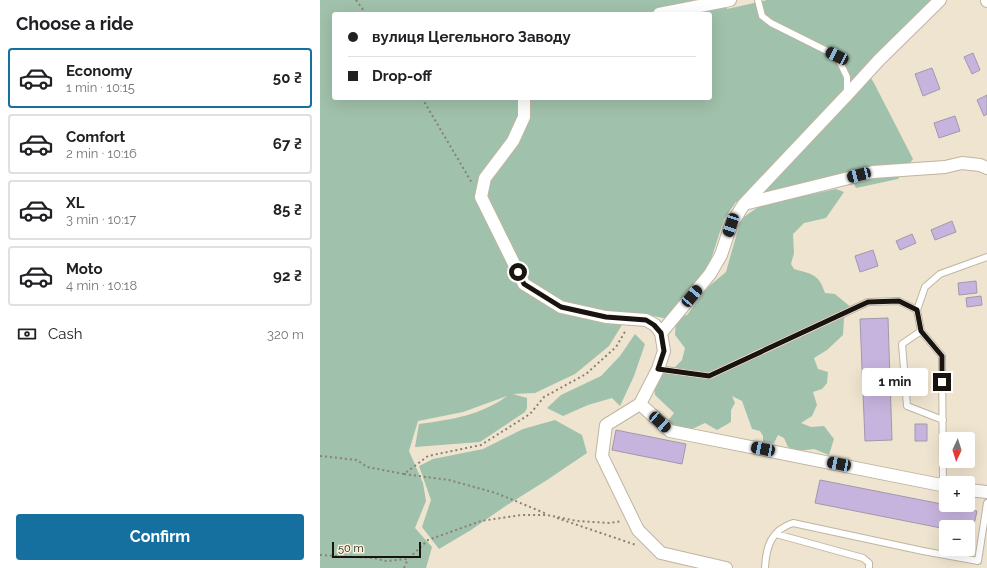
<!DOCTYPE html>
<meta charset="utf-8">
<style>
:root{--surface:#fff;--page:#f6f6f6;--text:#202124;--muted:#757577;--line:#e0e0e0;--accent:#16709f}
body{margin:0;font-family:Raleway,sans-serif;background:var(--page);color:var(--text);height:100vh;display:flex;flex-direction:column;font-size:15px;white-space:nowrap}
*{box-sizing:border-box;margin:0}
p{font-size:13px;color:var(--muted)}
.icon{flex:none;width:22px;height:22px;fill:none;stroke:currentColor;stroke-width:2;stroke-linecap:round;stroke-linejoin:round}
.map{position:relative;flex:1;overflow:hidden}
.side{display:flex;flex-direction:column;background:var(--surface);width:320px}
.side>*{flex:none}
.hud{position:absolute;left:12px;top:12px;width:380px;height:88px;border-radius:4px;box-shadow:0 4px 16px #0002;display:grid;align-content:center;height:88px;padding:0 16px;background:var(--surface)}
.needle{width:26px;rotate:184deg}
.fabs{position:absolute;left:619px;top:432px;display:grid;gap:8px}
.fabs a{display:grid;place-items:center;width:36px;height:36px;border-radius:4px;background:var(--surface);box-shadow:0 4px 16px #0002;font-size:20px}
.scale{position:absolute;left:12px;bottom:10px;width:89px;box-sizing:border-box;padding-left:4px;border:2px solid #19150e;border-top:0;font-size:11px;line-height:14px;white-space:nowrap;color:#19150e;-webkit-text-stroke:3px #fcf2dc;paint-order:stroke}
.end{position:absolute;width:18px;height:18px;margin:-9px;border:5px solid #19150e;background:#fff;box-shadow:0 0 0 2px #fff}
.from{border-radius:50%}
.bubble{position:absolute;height:28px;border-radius:4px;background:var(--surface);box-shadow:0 4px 16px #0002;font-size:13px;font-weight:700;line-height:28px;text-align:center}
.car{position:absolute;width:12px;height:24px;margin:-12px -6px;border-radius:5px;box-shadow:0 0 3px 1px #0007;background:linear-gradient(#222 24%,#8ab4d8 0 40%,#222 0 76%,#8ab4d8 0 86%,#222 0)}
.hud b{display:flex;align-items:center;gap:14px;height:38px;font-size:15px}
.hud b+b{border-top:1px solid var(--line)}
.hud i{width:10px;height:10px;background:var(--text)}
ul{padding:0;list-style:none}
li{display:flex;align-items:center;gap:12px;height:60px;margin:0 8px 6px;padding:0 8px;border:2px solid var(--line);border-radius:4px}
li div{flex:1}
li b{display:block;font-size:15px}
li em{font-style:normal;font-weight:700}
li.current{border-color:var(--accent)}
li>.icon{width:36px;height:36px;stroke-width:1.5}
h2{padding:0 16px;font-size:18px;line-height:48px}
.pay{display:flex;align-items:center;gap:10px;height:44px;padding:0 16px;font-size:15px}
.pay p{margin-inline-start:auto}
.button{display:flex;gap:8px;margin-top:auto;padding:8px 16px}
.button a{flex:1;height:46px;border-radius:4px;background:var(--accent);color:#fff;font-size:16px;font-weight:700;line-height:46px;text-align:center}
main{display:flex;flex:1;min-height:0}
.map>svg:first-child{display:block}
</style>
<main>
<section class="side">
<h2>Choose a ride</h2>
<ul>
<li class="current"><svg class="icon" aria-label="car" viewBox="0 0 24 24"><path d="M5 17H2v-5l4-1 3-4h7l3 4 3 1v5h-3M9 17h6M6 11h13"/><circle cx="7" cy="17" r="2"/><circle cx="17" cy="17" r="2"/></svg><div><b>Economy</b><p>1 min · 10:15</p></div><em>50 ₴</em></li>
<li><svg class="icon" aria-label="car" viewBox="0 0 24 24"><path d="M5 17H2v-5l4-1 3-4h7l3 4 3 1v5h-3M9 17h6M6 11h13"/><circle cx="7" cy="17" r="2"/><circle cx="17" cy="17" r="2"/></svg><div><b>Comfort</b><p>2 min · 10:16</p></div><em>67 ₴</em></li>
<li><svg class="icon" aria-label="car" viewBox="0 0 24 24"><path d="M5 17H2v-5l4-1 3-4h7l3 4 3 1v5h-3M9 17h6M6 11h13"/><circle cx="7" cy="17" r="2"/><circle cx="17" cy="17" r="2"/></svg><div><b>XL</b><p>3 min · 10:17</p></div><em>85 ₴</em></li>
<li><svg class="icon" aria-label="car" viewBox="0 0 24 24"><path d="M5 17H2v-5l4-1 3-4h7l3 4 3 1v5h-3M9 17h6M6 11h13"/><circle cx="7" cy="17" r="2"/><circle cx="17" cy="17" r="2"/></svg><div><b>Moto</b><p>4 min · 10:18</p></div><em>92 ₴</em></li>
</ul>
<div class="pay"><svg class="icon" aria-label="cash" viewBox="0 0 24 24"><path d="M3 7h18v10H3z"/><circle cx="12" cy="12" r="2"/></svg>Cash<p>320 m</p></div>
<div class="button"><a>Confirm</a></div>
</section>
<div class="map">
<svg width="667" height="568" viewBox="0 0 667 568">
<rect width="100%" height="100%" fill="#efe4cf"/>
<path fill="#a0c1ab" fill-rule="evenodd" d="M0,0H406L407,9L447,0H614L545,69L554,83L593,159L578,179L536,188L528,173L416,202L404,219L388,269L348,319L328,315H308L289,346L255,374L215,393L193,394L207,398V408L205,412L160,442L95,447L99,424C130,420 162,415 187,396L143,412L98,421L89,451L103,483L106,501L95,528L112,547L106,568H0ZM14,14H390V98H14Z
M516,189L524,192L506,218L484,223L473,234L474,253L471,264L474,269C492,274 499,274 505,293L515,294L533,309L524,318L523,335L507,350L494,358L498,369L508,372L507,383L502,389L493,392L497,405L492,416L481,423L491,427L504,426L514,439L509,455L494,449L477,451L468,447L464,438L458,435L454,443L443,442V436L440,431L432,429L422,401L412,396L415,403L411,410V422L397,430L385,423L370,430L353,428L347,422L354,413L335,395L334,384L341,375L350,372L362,360L365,348L355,335L356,318L367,315L388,287L406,272L421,219L441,205Z
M315,334L325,344L314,376L300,406L292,398L268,405L243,416L227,408L241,395L281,376L300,356Z
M235,420L262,435L267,453L227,480L187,505L151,530L119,549L102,527L111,500L99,466L113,459L163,449L203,429Z"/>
<path fill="#c7b4de" stroke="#a198ac" d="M653,53L660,70L652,74L644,57Z
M612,68L620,89L603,96L595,74Z
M667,95V114L664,116L657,100Z
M635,116L640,131L619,138L614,123Z
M632,221L636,232L615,240L611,230Z
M592,234L596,243L580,250L576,241Z
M553,250L558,266L540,272L535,256Z
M656,281L657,293L639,295L638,283Z
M661,296L662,305L647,307L646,298Z
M568,318L572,440L545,441L540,319Z
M595,424H607V441H595Z
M296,430L366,444L362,464L292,450Z
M500,480L657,511L652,534L648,533V527H626V529L495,503Z"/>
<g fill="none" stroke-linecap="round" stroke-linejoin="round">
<g stroke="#bfb5a1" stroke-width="8">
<path id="lane" d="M438,0L442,16L451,23L517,56L527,77V94
M597,310L605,287L620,274L667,257
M601,331L582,344L587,406L623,420
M338,369L389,376L548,302L579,301L597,310L601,331L622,356L623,486
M456,534L543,558L549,563V568
M445,568C446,547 451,530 473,523L603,551L658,561L667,503"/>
</g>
<g stroke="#bfb5a1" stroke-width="14">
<path id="street" d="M667,0V1
M339,14L410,0
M204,98V117L193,141L165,178L161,197L204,284L241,307L286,317L326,320L335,325L341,333L344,351L338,369L320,404L286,425L282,456L318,530L341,553L406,568
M424,204L553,172L625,167L642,163L660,165L667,168
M341,333L390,274L401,255L411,225L424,204L527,95L559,60L620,0
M320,404L350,431L626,486
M648,490L667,492"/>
</g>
<path stroke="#898173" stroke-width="2" stroke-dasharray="2 3" stroke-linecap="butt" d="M36,0L46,14
M102,98L152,183
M0,456L37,460L47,467L84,474L108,456L161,445L210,414L224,397L266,374L296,347L306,330
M84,474L129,480L176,493L227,514
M237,518L316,545
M0,555L54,558L66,561L88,559L108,540L161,521L201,515H227L257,521L290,523L302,521
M84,568L88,559"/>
<use href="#lane" stroke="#fff" stroke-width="6"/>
<use href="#street" stroke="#fff" stroke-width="12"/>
</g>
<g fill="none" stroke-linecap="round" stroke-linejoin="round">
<path stroke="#19150e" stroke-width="5" d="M198,272L204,284L241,307L286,317L326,320L334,325L341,333L344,351L338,369L389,376L548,302L579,301L597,310L601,331L622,356V382"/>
</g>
</svg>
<div class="fabs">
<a><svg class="needle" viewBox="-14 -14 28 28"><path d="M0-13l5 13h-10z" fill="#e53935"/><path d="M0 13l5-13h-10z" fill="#757577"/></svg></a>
<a>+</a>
<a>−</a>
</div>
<div class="scale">50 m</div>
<i class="end from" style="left:198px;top:272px"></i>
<i class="end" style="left:622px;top:382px"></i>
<div class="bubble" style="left:542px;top:368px;width:66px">1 min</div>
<i class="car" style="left:517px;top:56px;rotate:297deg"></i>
<i class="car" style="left:539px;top:175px;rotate:256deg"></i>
<i class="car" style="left:411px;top:225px;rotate:198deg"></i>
<i class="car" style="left:372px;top:296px;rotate:40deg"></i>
<i class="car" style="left:340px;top:422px;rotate:132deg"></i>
<i class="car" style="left:443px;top:449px;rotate:281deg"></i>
<i class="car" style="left:519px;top:464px;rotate:281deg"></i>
<div class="hud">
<b><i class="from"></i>вулиця Цегельного Заводу</b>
<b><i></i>Drop-off</b>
</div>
</div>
</main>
